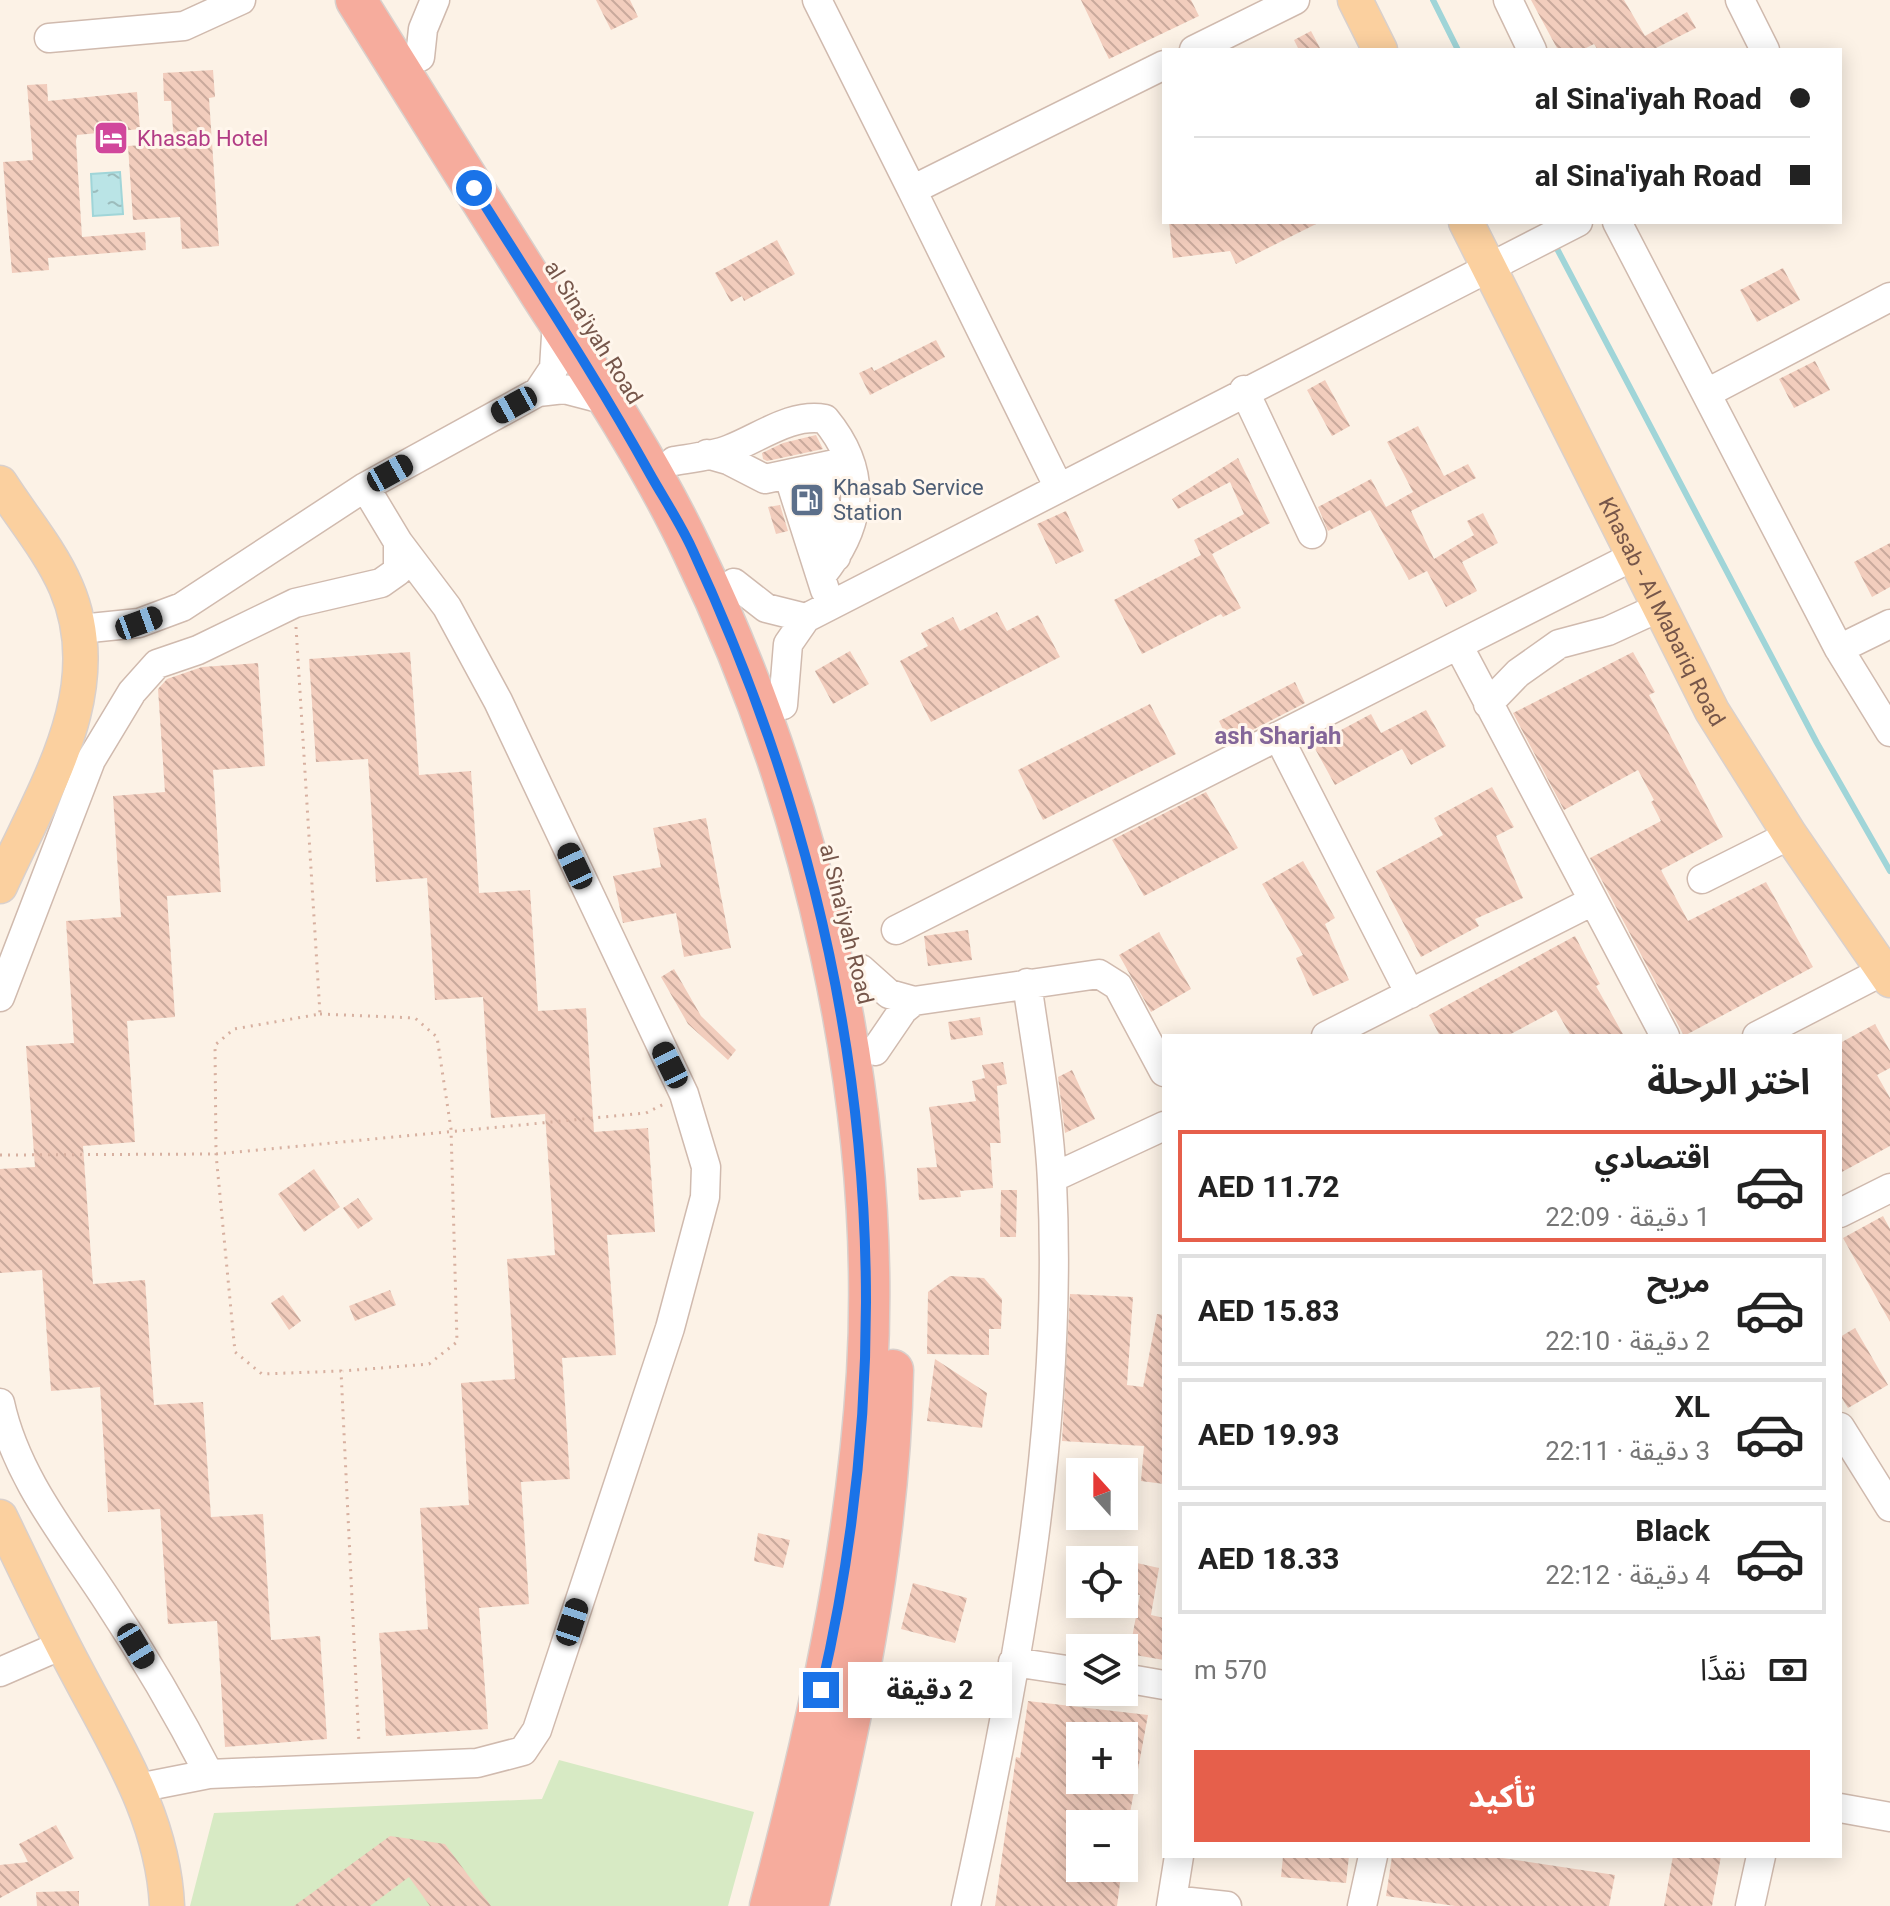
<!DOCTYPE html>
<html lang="ar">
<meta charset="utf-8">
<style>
:root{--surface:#fff;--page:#f2f2f2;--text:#222;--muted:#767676;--line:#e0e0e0;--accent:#e65f4b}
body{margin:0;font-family:Roboto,"Noto Sans Arabic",sans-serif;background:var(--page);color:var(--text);direction:rtl;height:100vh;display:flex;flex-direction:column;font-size:30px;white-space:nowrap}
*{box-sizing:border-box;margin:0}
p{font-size:26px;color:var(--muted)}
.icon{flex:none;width:44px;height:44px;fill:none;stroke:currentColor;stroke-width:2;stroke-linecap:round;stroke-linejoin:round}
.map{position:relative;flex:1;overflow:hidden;direction:ltr}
.details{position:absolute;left:1162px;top:1034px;width:680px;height:824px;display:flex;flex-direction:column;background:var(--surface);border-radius:0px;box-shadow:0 4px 20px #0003;direction:rtl}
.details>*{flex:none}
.top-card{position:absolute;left:1162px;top:48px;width:680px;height:176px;border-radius:0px;box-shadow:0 4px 20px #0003;direction:rtl;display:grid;align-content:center;height:176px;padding:0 32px;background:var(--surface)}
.needle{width:52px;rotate:339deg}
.fabs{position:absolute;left:1066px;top:1458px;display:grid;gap:16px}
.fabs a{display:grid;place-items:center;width:72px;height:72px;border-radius:0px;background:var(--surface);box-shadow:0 4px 20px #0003;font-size:40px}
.end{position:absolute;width:36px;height:36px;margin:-18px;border:10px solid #1a73e8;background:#fff;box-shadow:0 0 0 4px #fff}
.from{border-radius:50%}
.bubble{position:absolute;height:56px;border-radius:0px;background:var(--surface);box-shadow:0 4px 20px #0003;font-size:26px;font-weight:700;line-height:56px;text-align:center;direction:rtl}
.car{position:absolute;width:24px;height:48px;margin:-24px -12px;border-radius:10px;box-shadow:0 0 6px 2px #0007;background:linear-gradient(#222 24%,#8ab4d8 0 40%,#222 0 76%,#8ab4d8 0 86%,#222 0)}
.top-card b{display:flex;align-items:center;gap:28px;height:76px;font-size:30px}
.top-card b+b{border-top:2px solid var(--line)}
.top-card i{width:20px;height:20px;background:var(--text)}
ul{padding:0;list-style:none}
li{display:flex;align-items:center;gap:24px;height:112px;margin:0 16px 12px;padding:0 16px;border:4px solid var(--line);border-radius:0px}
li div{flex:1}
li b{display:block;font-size:30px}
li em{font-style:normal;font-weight:700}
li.selected{border-color:var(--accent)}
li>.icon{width:72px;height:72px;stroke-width:1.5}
h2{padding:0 32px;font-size:36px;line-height:96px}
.pay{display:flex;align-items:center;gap:20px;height:88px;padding:0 32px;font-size:30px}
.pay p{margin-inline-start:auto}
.cta{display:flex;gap:16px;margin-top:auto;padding:16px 32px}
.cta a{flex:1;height:92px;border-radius:0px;background:var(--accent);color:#fff;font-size:32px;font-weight:700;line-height:92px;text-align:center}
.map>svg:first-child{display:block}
</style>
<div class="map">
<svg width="1890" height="1906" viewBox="0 0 1890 1906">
<defs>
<pattern id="water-ripples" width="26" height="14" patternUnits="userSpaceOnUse" patternTransform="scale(2)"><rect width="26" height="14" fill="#bae4e6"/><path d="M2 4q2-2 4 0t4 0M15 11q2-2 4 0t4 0" fill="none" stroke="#9cbcbc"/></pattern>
<pattern id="building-back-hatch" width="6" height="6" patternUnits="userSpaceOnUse" patternTransform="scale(2)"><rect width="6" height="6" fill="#f2cdbd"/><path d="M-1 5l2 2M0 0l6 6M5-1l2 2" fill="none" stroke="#c9a99c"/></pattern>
</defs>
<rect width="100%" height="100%" fill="#fcf2e6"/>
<path fill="#d7eac4" d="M559,1760L754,1812L728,1906H190L214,1813L542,1799Z"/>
<path fill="url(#water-ripples)" stroke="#a0d5d8" stroke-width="2" d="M120,172L123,214L93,216L91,174Z"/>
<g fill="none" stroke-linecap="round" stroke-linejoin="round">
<path stroke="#a0d5d8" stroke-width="6" d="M1433,0L1458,50
M1554,243L1817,743L1890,871"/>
</g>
<path fill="url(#building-back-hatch)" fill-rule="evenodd" d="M596,0H630L638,17L611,30Z
M1081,0H1191L1199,16L1109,59Z
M1531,0H1624L1645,36L1687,12L1696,28L1652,50H1598L1594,44L1582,50H1558Z
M1311,31L1321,50H1299L1294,40Z
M213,70L215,97L209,98L219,246L182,249L180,217L133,220L128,146L174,143L171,101H164L163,73Z
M47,84L48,101L137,92L140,129L77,135L76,141L82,237L145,232L146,250L48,258L49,270L12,273L3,162L33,160L27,85Z
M1169,222H1320L1236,264L1230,251L1173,258Z
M777,240L795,274L744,301L742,296L731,302L715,273Z
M1783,268L1800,300L1757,322L1740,290Z
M936,340L945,357L870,395L859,373L872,367L874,371Z
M1815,361L1830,390L1794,408L1779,379Z
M1325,380L1350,426L1332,436L1307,390Z
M1418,426L1444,476L1468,464L1476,478L1411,511L1434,559L1474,535L1467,521L1483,513L1498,543L1462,562L1477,591L1446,607L1427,571L1409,580L1370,510L1328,531L1318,507L1371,479L1386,507L1413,492L1387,442Z
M816,435L823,449L767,461L763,459L762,453L783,443Z
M1238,458L1270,523L1212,554L1241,608L1223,617L1221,614L1142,654L1114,600L1201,555L1194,540L1244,514L1230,482L1178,509L1172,499Z
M780,505L788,531L776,534L768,507Z
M1066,511L1084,551L1056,564L1037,524Z
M1890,543V587L1872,597L1854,562Z
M997,612L1007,631L1038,615L1060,657L931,722L900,661L928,646L921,633L953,617L960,631Z
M850,651L869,684L833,704L815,671Z
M410,652L419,775L471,771L479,893L530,890L538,1011L586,1008L594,1132L648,1128L655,1232L607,1235L616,1355L562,1358L570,1479L521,1482L529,1604L479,1608L488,1729L386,1736L379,1633L428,1629L420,1508L469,1505L461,1383L515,1379L507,1259L555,1255L545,1114L491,1118L483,997L435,1000L427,878L376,882L368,759L316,762L309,659Z
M1633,652L1655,692L1649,695L1723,837L1661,870L1688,921L1766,882L1813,967L1684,1036L1590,858L1661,821L1651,802L1654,800L1638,770L1564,810L1513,713Z
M258,663L265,766L213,770L221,892L167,896L175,1017L127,1021L135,1142L83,1146L93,1284L145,1280L154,1405L203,1402L211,1517L263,1514L271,1640L320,1636L327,1739L225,1747L217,1621L168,1624L160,1509L108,1512L100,1387L51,1391L42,1270L0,1273V1169L35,1167L26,1046L74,1043L66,921L121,917L113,796L165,792L158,689L167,679L202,667Z
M1295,682L1305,703L1229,742L1219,721Z
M1150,704L1176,754L1043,820L1018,770Z
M1426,710L1446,746L1411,765L1402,749L1335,785L1313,745L1371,714L1381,733Z
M1492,787L1514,827L1496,836L1523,898L1475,919L1479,926L1421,957L1376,871L1443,835L1434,818Z
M1206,792L1238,848L1144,896L1112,840Z
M706,818L731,948L684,957L676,913L623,923L613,876L661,867L653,828Z
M1303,861L1335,918L1325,924L1349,980L1313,996L1296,958L1303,955L1262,884Z
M968,930L972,960L928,966L924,936Z
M1159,932L1191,989L1151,1012L1119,955Z
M1575,936L1600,984L1596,986L1624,1036H1571L1556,1010L1507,1036H1440L1429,1015Z
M674,969L701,1016L736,1050L728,1060L688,1024L661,977Z
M980,1017L983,1035L951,1040L948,1022Z
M1875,1024L1890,1051V1068L1877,1075L1890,1098V1146L1840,1173V1043Z
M1003,1062L1007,1084L997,1086L1001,1143H990L993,1188L960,1191L961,1197L919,1200L917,1168L937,1167L929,1107L976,1101L972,1081L985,1078L982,1065Z
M1072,1070L1095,1119L1065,1133L1058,1077Z
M314,1169L340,1207L304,1232L278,1194Z
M1001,1190H1017L1016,1237H1000Z
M358,1198L373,1219L358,1229L343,1208Z
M1883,1216L1890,1229V1322L1843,1238Z
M950,1276L984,1278L1002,1299L1001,1329H989V1355L927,1354L928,1292Z
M390,1290L396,1305L355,1321L349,1306Z
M1070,1294L1133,1297L1127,1385L1143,1387L1157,1314L1164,1315V1484L1141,1481L1144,1446L1062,1441Z
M283,1295L301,1321L289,1330L271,1303Z
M1855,1328L1888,1385L1848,1408L1840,1395V1337Z
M935,1359L987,1393L982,1428L927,1421Z
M758,1533L790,1540L783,1568L754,1561Z
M1128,1561L1159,1568L1151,1615L1164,1618V1660L1129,1654L1140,1595L1124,1593Z
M913,1583L967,1598L955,1643L901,1629Z
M1028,1701L1148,1715L1128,1824H1080V1868H1122L1117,1906H995L1016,1757L1020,1758ZM1073,1736H1124V1780H1066Z
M56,1825L74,1858L0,1898V1865L28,1862L19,1844Z
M390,1836L445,1844L491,1906H430L409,1877L370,1906H294Z
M1283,1856H1349L1346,1883L1281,1877Z
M1392,1856H1489L1615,1875L1609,1906H1455L1386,1896Z
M1673,1856H1721L1712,1906H1664Z
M79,1891V1906H37L36,1892Z"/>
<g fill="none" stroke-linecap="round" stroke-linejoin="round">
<g stroke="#d0baae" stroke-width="31">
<path id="minor" d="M817,0L912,190L1164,65
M1508,0L1532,50
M1740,0L1765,50
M49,38L184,26L241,0
M1194,50L1295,0
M420,57L423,29L435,0
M912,190L1058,486
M1617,222L1839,649L1890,732
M1244,390L1312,534
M538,392L554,368L557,320
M1707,393L1890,297
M707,454L728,460L765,479L849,461
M674,461C692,458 713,456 730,449C761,437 791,413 825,419C869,472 863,525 821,576
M816,468L835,539L836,557
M788,474L825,590
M734,583L766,608L806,618
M80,629L139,623L182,607L365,487L538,392L564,389L610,401
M1458,645L1634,556
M1839,649L1890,624
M1488,704L1518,673L1559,644L1608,631L1658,608
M783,705L788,644L806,618L1578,222
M1278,736L1410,994
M1702,879L1790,835
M896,930L1458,645L1665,1036
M861,969L889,994L914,1001L1099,974L1118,986L1164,1072
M0,997L91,760L132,692L157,664L198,650L295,603L381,583L398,571V542
M1326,1036L1591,902
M1757,1036L1883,971
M875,1051L903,1010L914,1001
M1052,1178L1164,1126
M1840,1213L1890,1188
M0,1403C16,1477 66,1537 107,1600C144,1656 178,1714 209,1774
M1840,1427L1890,1507
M1013,1662L1080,1672
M0,1672L62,1645
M1124,1678L1164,1685
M138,1788L209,1774L477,1763L523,1751L537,1730L670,1328L705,1197L706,1167L684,1094L498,701L447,607L398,542L365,487
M1840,1808L1890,1817
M1172,1900L1227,1906
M966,1906C1018,1670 1064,1423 1052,1181C1049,1115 1036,1048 1027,983
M1171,1906L1179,1856
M1362,1906L1373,1856
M1750,1906L1761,1856"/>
</g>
<g stroke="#d9d0cc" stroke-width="37">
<g id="major">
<path d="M1355,0L1380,50"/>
<path id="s1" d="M1466,222L1712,711L1790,835L1890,980"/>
<path d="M0,483C21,516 50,550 66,587C111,691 42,792 0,886"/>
<path d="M0,1517C25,1568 49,1620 76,1670C116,1746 163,1818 167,1906"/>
</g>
</g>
<g stroke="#d9d0cc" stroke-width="43">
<path id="highway" d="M356,0C417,98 479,197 541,295C594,377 650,461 692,550C811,796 883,1100 867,1373C856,1553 816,1732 770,1906
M808,1906C850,1729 890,1553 893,1370"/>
</g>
<path stroke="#d7b0a0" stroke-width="3" stroke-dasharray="2 6" stroke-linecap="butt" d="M296,627L320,1014L234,1029L215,1045L216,1154L235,1352L262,1374L341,1371L359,1744
M320,1014L415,1018L437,1037L451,1129L457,1342L429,1364L343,1371
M0,1155L216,1154L646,1113L664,1104"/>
<use href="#minor" stroke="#fff" stroke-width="28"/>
<use href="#major" stroke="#fbd09f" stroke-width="34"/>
<use href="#highway" stroke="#f6ac9d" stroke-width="40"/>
</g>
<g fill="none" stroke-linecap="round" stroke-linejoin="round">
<path stroke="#1a73e8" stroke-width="10" d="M474,188C533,282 596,376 650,474C664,499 681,524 693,551C863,917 912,1296 821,1690"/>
</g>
<defs>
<g id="hotel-square" transform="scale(1.8)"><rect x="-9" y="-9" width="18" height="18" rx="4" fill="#d1479c" stroke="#fff6ec"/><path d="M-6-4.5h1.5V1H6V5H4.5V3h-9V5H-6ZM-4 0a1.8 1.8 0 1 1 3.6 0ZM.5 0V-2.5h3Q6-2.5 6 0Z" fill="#fff"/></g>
<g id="fuel-square" transform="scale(1.8)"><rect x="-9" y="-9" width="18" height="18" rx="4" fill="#5c6f8a" stroke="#fff6ec"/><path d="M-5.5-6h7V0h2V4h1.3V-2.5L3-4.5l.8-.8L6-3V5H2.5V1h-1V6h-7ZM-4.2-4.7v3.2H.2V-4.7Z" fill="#fff"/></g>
</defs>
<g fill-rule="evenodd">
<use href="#hotel-square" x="111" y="138"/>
<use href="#fuel-square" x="807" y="500"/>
</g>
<g text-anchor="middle" stroke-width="6" stroke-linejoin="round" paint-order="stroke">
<g font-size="22" fill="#b23c85" stroke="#fff6ec" text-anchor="start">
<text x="137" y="146">Khasab Hotel</text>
</g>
<g font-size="22" fill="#76564a" stroke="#fff6ec">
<text transform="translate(594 332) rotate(58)" y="8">al Sina'iyah Road</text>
<text dy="8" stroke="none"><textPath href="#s1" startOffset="436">Khasab - Al Mabariq Road</textPath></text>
<text transform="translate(847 924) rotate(76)" y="8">al Sina'iyah Road</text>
</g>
<g font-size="22" fill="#4e5e75" stroke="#fff6ec" text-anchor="start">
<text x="833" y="495">Khasab Service<tspan x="833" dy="25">Station</tspan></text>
</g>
<g font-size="24" font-weight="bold" fill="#836699" stroke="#fff6ec">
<text x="1278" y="744">ash Sharjah</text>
</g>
</g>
</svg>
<div class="fabs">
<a><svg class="needle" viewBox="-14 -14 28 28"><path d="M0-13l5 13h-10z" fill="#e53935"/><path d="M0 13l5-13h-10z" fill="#767676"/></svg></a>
<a><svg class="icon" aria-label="locate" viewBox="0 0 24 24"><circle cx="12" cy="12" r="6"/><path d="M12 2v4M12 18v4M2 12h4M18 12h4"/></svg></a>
<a><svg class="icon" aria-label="layers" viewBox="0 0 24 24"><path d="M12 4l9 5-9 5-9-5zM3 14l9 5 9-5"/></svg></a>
<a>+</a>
<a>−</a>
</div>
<i class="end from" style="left:474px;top:188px"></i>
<i class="end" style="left:821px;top:1690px"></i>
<div class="bubble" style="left:848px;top:1662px;width:164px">2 دقيقة</div>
<i class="car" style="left:514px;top:405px;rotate:241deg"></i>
<i class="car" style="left:390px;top:473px;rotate:61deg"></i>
<i class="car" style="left:139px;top:623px;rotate:70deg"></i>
<i class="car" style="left:575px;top:866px;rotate:335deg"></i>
<i class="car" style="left:670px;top:1065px;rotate:334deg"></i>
<i class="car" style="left:572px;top:1622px;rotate:18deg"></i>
<i class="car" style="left:136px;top:1646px;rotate:149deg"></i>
<div class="top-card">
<b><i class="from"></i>al Sina'iyah Road</b>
<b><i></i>al Sina'iyah Road</b>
</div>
<section class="details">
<h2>اختر الرحلة</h2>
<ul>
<li class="selected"><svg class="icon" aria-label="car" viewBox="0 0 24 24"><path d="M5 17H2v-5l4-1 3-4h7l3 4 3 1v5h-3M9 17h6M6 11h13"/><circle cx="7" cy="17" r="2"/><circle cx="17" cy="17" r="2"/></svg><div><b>اقتصادي</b><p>1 دقيقة · 22:09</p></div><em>AED 11.72</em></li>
<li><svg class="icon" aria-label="car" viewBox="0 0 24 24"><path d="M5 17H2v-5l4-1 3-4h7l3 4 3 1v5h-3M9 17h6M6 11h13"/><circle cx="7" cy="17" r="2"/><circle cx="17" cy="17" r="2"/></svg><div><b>مريح</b><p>2 دقيقة · 22:10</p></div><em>AED 15.83</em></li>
<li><svg class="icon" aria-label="car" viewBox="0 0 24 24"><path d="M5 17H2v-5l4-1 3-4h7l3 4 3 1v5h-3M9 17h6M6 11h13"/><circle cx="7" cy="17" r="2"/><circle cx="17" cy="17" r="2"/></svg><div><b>XL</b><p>3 دقيقة · 22:11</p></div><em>AED 19.93</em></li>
<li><svg class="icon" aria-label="car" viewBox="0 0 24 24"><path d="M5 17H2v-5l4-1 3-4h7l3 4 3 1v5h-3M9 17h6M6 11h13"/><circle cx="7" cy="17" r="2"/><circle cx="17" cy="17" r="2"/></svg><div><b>Black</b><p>4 دقيقة · 22:12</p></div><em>AED 18.33</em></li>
</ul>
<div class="pay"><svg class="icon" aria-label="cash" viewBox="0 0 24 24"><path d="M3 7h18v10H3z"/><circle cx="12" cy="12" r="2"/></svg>نقدًا<p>570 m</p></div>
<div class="cta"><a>تأكيد</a></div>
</section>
</div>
